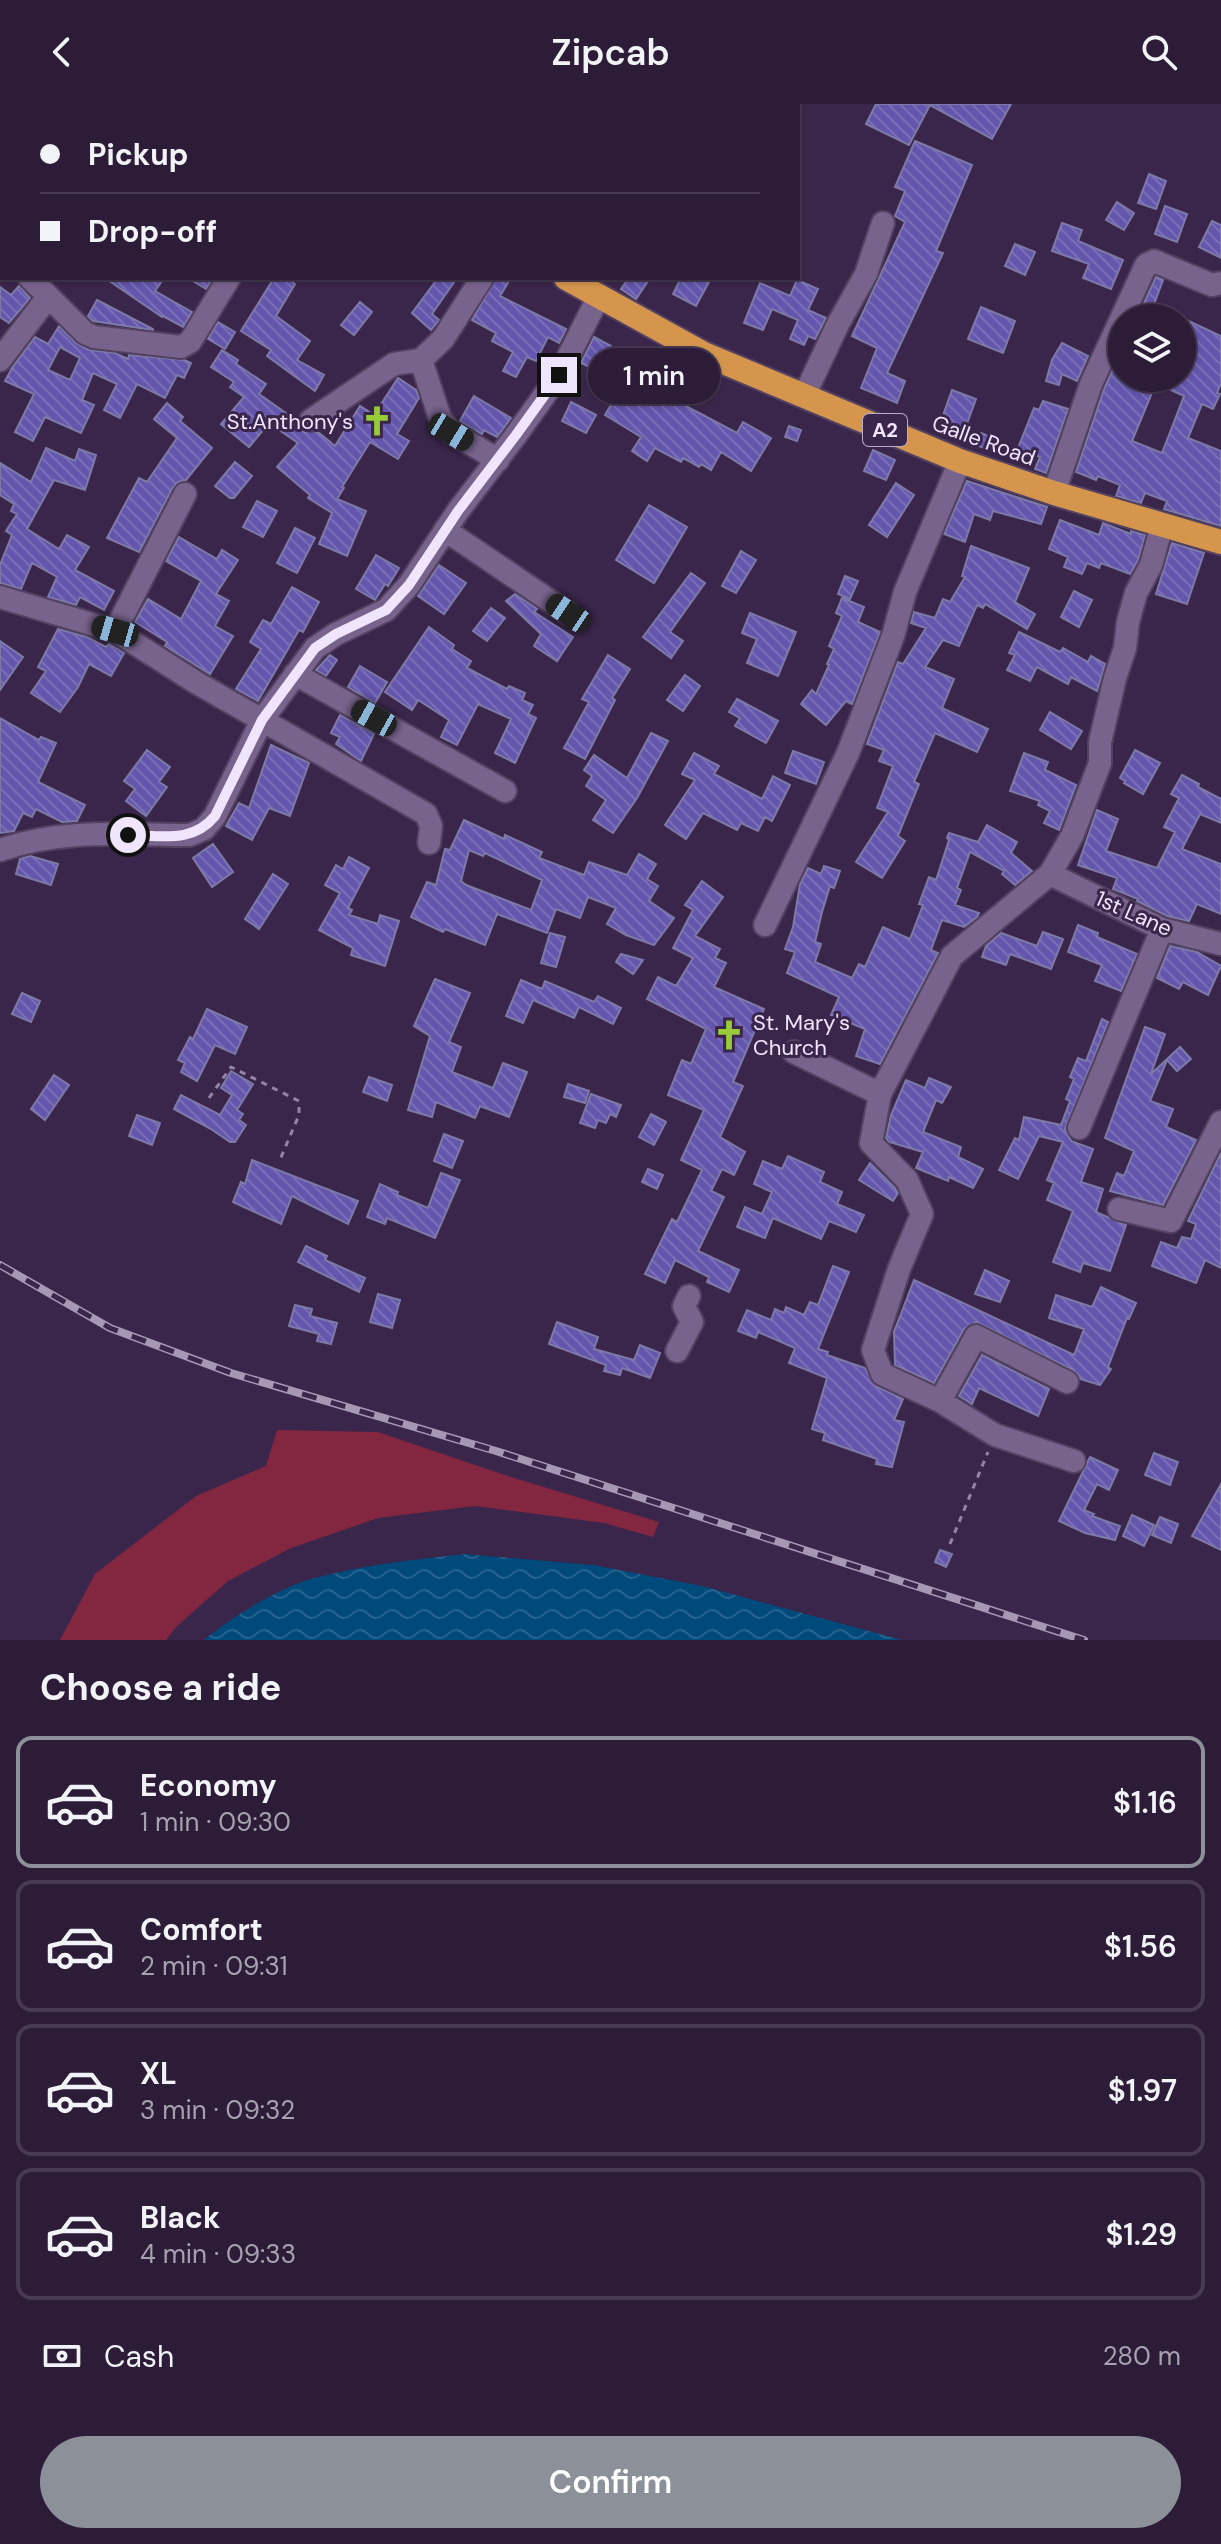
<!DOCTYPE html>
<meta charset="utf-8">
<style>
:root{--surface:#2c1c38;--page:#342540;--text:#f1f3f6;--muted:#a6a1ae;--line:#483a53;--accent:#8c9099}
body{margin:0;font-family:"DM Sans",sans-serif;background:var(--page);color:var(--text);height:100vh;display:flex;flex-direction:column;font-size:30px;white-space:nowrap}
*{box-sizing:border-box;margin:0}
p{font-size:26px;color:var(--muted)}
.icon{flex:none;width:44px;height:44px;fill:none;stroke:currentColor;stroke-width:2;stroke-linecap:round;stroke-linejoin:round}
.map{position:relative;height:1536px;overflow:hidden}
.details{display:flex;flex-direction:column;background:var(--surface);flex:1}
.details>*{flex:none}
.guide{position:absolute;left:0px;top:0px;width:800px;height:176px;box-shadow:0 2px 6px #0004,0 0 0 2px var(--line);display:grid;align-content:center;height:176px;padding:0 40px;background:var(--surface)}
.tools{position:absolute;left:1108px;top:200px;display:grid;gap:16px}
.tools a{display:grid;place-items:center;width:88px;height:88px;border-radius:50%;background:var(--surface);box-shadow:0 2px 6px #0004,0 0 0 2px var(--line);font-size:40px}
.end{position:absolute;width:36px;height:36px;margin:-18px;border:10px solid #f0e5fd;background:#111;box-shadow:0 0 0 4px #111}
.from{border-radius:50%}
.bubble{position:absolute;height:56px;border-radius:28px;background:var(--surface);box-shadow:0 2px 6px #0004,0 0 0 2px var(--line);font-size:26px;font-weight:600;line-height:56px;text-align:center}
.car{position:absolute;width:24px;height:48px;margin:-24px -12px;border-radius:10px;box-shadow:0 0 6px 2px #0007;background:linear-gradient(#222 24%,#8ab4d8 0 40%,#222 0 76%,#8ab4d8 0 86%,#222 0)}
.guide b{display:flex;align-items:center;gap:28px;height:76px;font-size:30px}
.guide b+b{border-top:2px solid var(--line)}
.guide i{width:20px;height:20px;background:var(--text)}
ul{padding:0;list-style:none}
li{display:flex;align-items:center;gap:24px;height:132px;margin:0 16px 12px;padding:0 24px;border:4px solid var(--line);border-radius:16px}
li div{flex:1}
li b{display:block;font-size:30px}
li em{font-style:normal;font-weight:600}
li.active{border-color:var(--accent)}
li>.icon{width:72px;height:72px;stroke-width:1.5}
h2{padding:0 40px;font-size:36px;line-height:96px}
.pay{display:flex;align-items:center;gap:20px;height:88px;padding:0 40px;font-size:30px}
.pay p{margin-inline-start:auto}
.action{display:flex;gap:16px;margin-top:auto;padding:16px 40px}
.action a{flex:1;height:92px;border-radius:48px;background:var(--accent);color:#fff;font-size:32px;font-weight:600;line-height:92px;text-align:center}
header{display:flex;justify-content:space-between;align-items:center;height:104px;padding:0 40px;background:var(--surface);font-size:36px;font-weight:600}
.map>svg:first-child{display:block}
</style>
<header><svg class="icon" aria-label="back" viewBox="0 0 24 24"><path d="M15 5l-7 7 7 7"/></svg>Zipcab<svg class="icon" aria-label="search" viewBox="0 0 24 24"><circle cx="10" cy="10" r="6"/><path d="M15 15l6 6"/></svg></header>
<div class="map">
<svg width="1221" height="1536" viewBox="0 0 1221 1536">
<defs>
<pattern id="water-waves" width="16" height="10" patternUnits="userSpaceOnUse" patternTransform="scale(2)"><rect width="16" height="10" fill="#00497b"/><path d="M0 5q4-4 8 0t8 0" fill="none" stroke="#26638f"/></pattern>
<pattern id="building-back-hatch" width="6" height="6" patternUnits="userSpaceOnUse" patternTransform="scale(2)"><rect width="6" height="6" fill="#6356ac"/><path d="M-1 5l2 2M0 0l6 6M5-1l2 2" fill="none" stroke="#7a6eb8"/></pattern>
</defs>
<rect width="100%" height="100%" fill="#3a264b"/>
<path fill="#832640" d="M277,1326L378,1328L511,1373L659,1418L653,1433L604,1419L475,1402L378,1414L291,1444L228,1477L176,1523L166,1536H60L95,1470L196,1392L266,1362Z"/>
<path fill="url(#water-waves)" d="M464,1450L593,1461L702,1482L902,1536H204C230,1514 279,1484 311,1475C361,1461 413,1456 464,1450Z"/>
<path fill="url(#building-back-hatch)" stroke="#7d7aa7" stroke-width="2" fill-rule="evenodd" d="M876,0H1011L992,35L930,1L909,41L866,20Z
M915,37L972,61L936,147L943,149L887,269L905,277L897,299L861,284L877,244L852,232L905,118L895,112L905,87L895,83Z
M1149,70L1166,77L1156,105L1138,99Z
M1117,98L1134,109L1124,126L1106,116Z
M1165,102L1187,110L1177,138L1155,130Z
M1212,117L1221,121V154L1199,143Z
M1062,119L1082,126L1078,137L1123,156L1111,185L1083,174L1089,160L1052,147Z
M1015,140L1035,148L1025,171L1005,162Z
M1156,173L1163,176L1153,203L1177,214H1137Z
M105,174H164L155,187L192,208L183,223L163,212L162,213Z
M188,174H213L206,185Z
M274,174H285L295,180L276,212L310,237L297,256L324,271L315,287L267,252L271,246L241,227Z
M438,174H457L432,210L439,216L431,226L412,209Z
M496,174H511L500,192L566,225L559,239L548,233L536,257L527,253L516,273L503,267L513,248L492,237L496,229L472,216Z
M629,174H650L636,195L621,185Z
M681,174H702L709,178L696,202L673,190Z
M797,176L818,185L808,206L826,214L815,235L808,232L804,241L790,235L798,216L772,205L763,226L744,219L760,179L790,192Z
M19,182L30,194L9,219L0,213V183L11,191Z
M97,196L153,225V226L93,217L88,212Z
M360,198L372,208L354,231L341,221Z
M981,203L1015,217L1003,249L968,235Z
M1182,214L1221,232V279L1217,289L1220,290L1213,305L1202,300L1188,334L1221,347V422L1164,405L1167,397L1145,389L1141,399L1116,392L1120,381L1098,372L1096,376L1076,368L1104,285L1122,246V274H1182ZM1156,279L1184,292L1162,349L1132,337Z
M218,218L235,228L225,245L208,235Z
M59,222L76,239L89,246L115,249L128,255L129,251L184,256L191,259L184,274L177,271L165,294L137,280L120,314L104,306L117,280L93,269L82,296L94,301L81,329L45,313L33,337L15,328L34,290L5,277L12,264L35,233L48,240ZM60,243L80,254L70,276L48,266Z
M594,233L611,242L598,267L581,259Z
M1062,239L1088,252L1077,277L1062,270L1059,281L1046,277L1052,256Z
M222,246L238,256L236,260L266,280L259,290L297,317L304,328H318L335,342L360,302L374,311L398,274L416,286L419,294L397,330L409,337L398,355L370,338L342,383L344,384L337,395L366,407L347,452L319,440L332,409L308,394L310,391L277,363L298,339L269,319L249,343L221,320L244,293L230,283L234,278L211,263Z
M646,278L663,288L666,281L684,291L680,299L737,329L743,318L771,334L751,367L721,348L711,366L701,360L699,363L683,354L681,358L655,344L647,357L632,347L641,333L605,311L624,279L639,288Z
M952,286L976,295L965,325L941,317Z
M474,292L511,314L497,333L484,326L482,330L460,317Z
M1043,297L1068,305L1046,369L1035,365L1040,353L1018,344L1034,304L1039,306Z
M571,298L596,311L586,329L562,317Z
M167,299L183,313L180,317L212,344L186,376L178,378L173,383L139,448L107,434L139,374L147,378L177,334L154,315Z
M789,322L801,326L797,337L785,333Z
M981,329L997,336L992,347L976,341Z
M46,344L75,357L79,345L96,351L85,386L54,376L27,425L59,445L67,431L89,443L75,466L114,487L104,506L80,493L76,501L48,493L57,473L32,459L21,485L0,479V461L12,431L6,427L17,410L11,407L14,400L0,391V359L31,378Z
M873,346L895,356L886,376L864,367Z
M235,358L252,372L234,394H230L215,382Z
M967,377L1047,403L1041,420L993,407L990,416L974,410L965,438L944,430Z
M896,379L914,391L887,433L869,421Z
M257,397L277,407L263,433L243,423Z
M649,401L687,423L654,479L616,456Z
M1060,416L1099,431L1103,419L1131,430V427L1145,431L1138,456L1130,470L1101,459L1099,464L1087,459L1082,470L1064,463L1068,453L1049,445Z
M295,424L315,434L297,469L277,459Z
M179,433L217,455L222,446L238,456L216,490L229,497L215,522L233,532L210,570L165,542L167,538L135,518L148,495L181,515L201,477L166,457Z
M1172,439L1204,449L1187,500L1156,490Z
M971,442L1029,464L1015,498L1035,510L1027,525L985,500L983,504L977,501L959,542L943,536L925,563L954,575L942,604L988,625L977,648L935,629L914,678L919,680L898,732L905,737L882,774L856,758L888,708L877,704L893,662L879,657L884,646L867,640L898,558L903,560L926,524L911,519L914,508L935,514L943,495L950,498L965,473L962,472Z
M741,447L756,456L736,489L722,482Z
M376,451L399,464L388,482L385,480L375,496L356,485Z
M439,461L466,479L444,510L418,492Z
M691,469L705,479L670,528L683,537L671,554L643,533Z
M845,472L858,477L850,495L838,490Z
M292,483L319,498L303,528L299,526L258,597L236,585L261,545L250,538L263,516L271,520Z
M1074,487L1092,496L1079,523L1061,513Z
M515,490L537,505L534,508L573,533L557,557L534,542L541,530L506,497Z
M842,494L864,503L858,518L880,528L852,600L846,597L826,621L801,600L812,586L816,590L829,561L827,560L834,545L829,542L842,512L836,509Z
M491,504L505,514L487,537L473,527Z
M750,509L796,528L778,572L747,559L757,535L742,529Z
M429,523L454,541L452,545L471,557L467,564L507,585L509,582L525,589L522,596L533,601L528,610L536,614L515,659L495,649L511,615L478,600L457,641L441,633L449,616L418,596L412,606L385,588Z
M58,525L87,533L106,543L109,540L124,549L111,572L89,560L78,583L60,608L31,589L46,567L38,563Z
M1019,528L1060,548L1063,544L1088,558L1091,552L1105,560L1097,587L1071,573L1068,580L1037,563L1030,577L1007,566L1015,551L1009,549Z
M0,537L23,553L0,586Z
M330,551L337,556L326,572L316,566Z
M608,551L630,565L612,594L615,596L585,655L564,644L589,598L582,595Z
M360,562L387,578L375,599L348,583Z
M685,571L700,582L683,607L667,596Z
M737,595L778,617L766,639L735,622L740,614L729,608Z
M1050,608L1082,627L1071,645L1040,626Z
M340,611L374,630L361,657L336,640L340,633L331,629Z
M0,614L39,636L41,633L56,639L38,678L85,701L77,717L62,718L36,705L32,713L23,709L14,727L0,729Z
M651,629L668,637L637,694L613,729L593,716L606,696L586,682L592,672L584,666L594,651L627,674Z
M271,641L309,659L290,712L269,704L252,736L226,722L239,699L249,704Z
M147,646L170,663L159,678L167,683L146,712L126,697L135,685L124,677Z
M1135,646L1160,659L1143,690L1124,679L1125,677L1120,674Z
M793,647L824,658L816,680L785,669Z
M694,649L719,662L714,670L762,695L773,672L790,681L772,717L765,713L758,727L741,719L737,726L703,709L686,735L665,721L695,676L682,670Z
M1024,649L1048,658L1045,666L1076,681L1059,726L1044,719L1050,707L1038,701L1040,697L1010,687Z
M1182,671L1199,680L1198,683L1221,695V719L1200,710L1182,745L1221,760V810L1197,800L1189,817L1167,812L1137,797L1138,795L1113,785L1117,774L1078,761L1097,706L1118,715L1106,747L1157,764L1175,728L1164,723L1179,694L1171,690Z
M464,716L504,735L505,731L542,748L539,754L584,771L589,758L627,771L639,750L656,760L647,775L658,782L649,797L674,814L654,841L626,831L607,820L616,804L588,793L580,814L556,805L547,829L497,810L485,841L445,825L443,828L411,813L427,778L436,781L445,745L450,746ZM469,746L483,752L485,749L542,776L531,806L466,781L461,777Z
M987,721L1017,738L1011,749L1032,767L1015,781L1002,770L1004,767L970,748L957,784L961,786L955,801L979,809L977,813L964,823L942,816L931,846L938,849L880,960L856,952L865,925L831,911L839,893L787,869L795,848L785,845L793,823L800,780L808,764L821,770L824,762L840,767L834,784L830,782L822,808L815,838L821,840L815,858L852,874L859,860L865,863L883,823L910,835L923,801L919,800L929,773L936,776L949,736L947,734L949,729L978,738Z
M213,740L233,768L212,783L193,754Z
M30,752L58,760L51,781L16,770L20,755Z
M349,753L369,764L348,804L352,806L349,811L378,820L380,811L399,817L385,862L351,851L353,844L319,826L340,789L325,781L336,761L343,765Z
M273,770L288,780L259,825L245,815Z
M702,777L723,793L695,832L720,845L715,854L726,859L714,883L764,905L733,978L743,982L720,1033L745,1048L734,1071L722,1065L711,1087L724,1093L698,1147L739,1166L729,1188L707,1178L709,1173L675,1156L665,1179L645,1170L672,1115L677,1118L702,1066L681,1056L704,1006L668,991L682,956L691,960L706,925L647,895L658,873L676,882L693,854L673,844L693,806L685,801Z
M1078,821L1098,829L1097,833L1137,850L1121,887L1095,877L1102,861L1068,848Z
M1043,828L1063,835L1051,865L1010,850L1006,861L982,853L986,842L1001,829L1037,842Z
M550,829L565,833L556,863L541,859Z
M1170,842L1197,848L1221,862L1208,891L1183,878L1179,885L1157,874Z
M621,850L643,856L633,870L616,858Z
M435,875L470,889L449,938L461,943L452,968L493,984L503,959L527,968L509,1013L480,1002L475,1014L436,998L432,1013L408,1006L430,932L414,922Z
M521,876L542,885L545,877L594,898L598,892L621,904L613,920L579,903L574,914L533,896L523,919L506,912Z
M22,889L40,897L31,918L12,910Z
M207,905L247,923L235,950L215,941L197,977L181,968L185,959L178,956L190,933L193,935Z
M1102,915L1108,918L1065,1025L1071,1037L1093,1045L1081,1078L1103,1085L1096,1108L1126,1121L1110,1167L1083,1159L1080,1168L1053,1158L1073,1107L1047,1096L1054,1079L1047,1076L1063,1038L1039,1032L1018,1075L999,1066L1015,1034L1019,1036L1024,1013L1061,1021L1070,997L1066,995L1074,975L1070,973L1078,954L1086,957Z
M1145,923L1165,930L1151,970L1180,943L1191,955L1177,967L1167,956L1150,997L1173,1005L1166,1023L1196,1036L1163,1101L1110,1087L1117,1069L1124,1072L1134,1047L1105,1034Z
M231,967L253,980L237,1006L243,1010L239,1016L246,1021L235,1038H230L211,1025L174,1005L181,991L220,1011L232,991L221,984Z
M54,971L69,981L45,1016L31,1005Z
M369,973L392,981L387,997L363,988Z
M929,974L951,983L942,999L936,996L923,1028L961,1043L958,1053L983,1065L973,1084L949,1073L948,1077L916,1064L923,1048L889,1038L886,1034L891,1011L906,976L925,984Z
M568,980L589,987L585,999L564,993Z
M591,990L621,1001L616,1013L610,1010L606,1019L598,1016L595,1024L580,1019Z
M651,1010L666,1018L654,1041L639,1033Z
M137,1011L160,1019L152,1041L129,1032Z
M444,1030L463,1037L452,1064L434,1057Z
M1221,1049V1164L1205,1156L1196,1179L1152,1162L1161,1138L1177,1144L1182,1133L1191,1135L1196,1120L1188,1117Z
M788,1052L824,1068L820,1078L842,1088L837,1100L864,1111L856,1128L829,1117L821,1135L773,1114L765,1134L737,1123L745,1103L762,1110L772,1088L754,1080L763,1057L782,1065Z
M252,1056L358,1097L348,1120L292,1092L281,1120L233,1098L241,1078L245,1080Z
M870,1059L895,1084L898,1089L893,1097L859,1076Z
M648,1065L663,1071L657,1085L642,1078Z
M441,1069L460,1076L435,1134L387,1114L385,1120L367,1113L380,1080L398,1088L397,1091L428,1104Z
M306,1142L327,1152L325,1156L365,1174L359,1188L298,1158Z
M833,1162L849,1168L818,1245L828,1248L827,1251L865,1264L875,1282L903,1295L894,1316L904,1318L892,1363L876,1360L877,1355L823,1336L825,1329L812,1325L827,1274L789,1259L795,1244L758,1228L756,1234L738,1227L747,1206L771,1216L775,1205L784,1209L786,1203L804,1211L810,1198L818,1201Z
M985,1166L1009,1177L1000,1198L975,1190Z
M914,1176L1074,1251L1084,1225L1049,1214L1056,1191L1092,1203L1101,1183L1136,1199L1129,1215L1127,1214L1108,1263L1111,1265L1100,1281L1080,1275L1073,1266L976,1218L964,1225L934,1279L895,1261L894,1228Z
M378,1190L400,1196L392,1224L370,1218Z
M295,1201L312,1205L310,1212L337,1219L331,1240L317,1237L319,1230L289,1222Z
M557,1218L598,1233L594,1245L634,1256L640,1241L660,1249L650,1274L622,1264L620,1271L604,1267L606,1261L549,1240Z
M982,1251L1049,1285L1038,1312L979,1284L972,1300L959,1292Z
M1154,1349L1178,1358L1170,1381L1145,1371Z
M1090,1353L1118,1366L1109,1386L1097,1380L1084,1406L1094,1410L1092,1412L1120,1422L1115,1436L1085,1429L1059,1417Z
M1221,1380V1446L1192,1432Z
M1132,1411L1154,1421L1144,1442L1123,1432Z
M1160,1413L1178,1420L1171,1439L1152,1431Z
M940,1446L952,1450L946,1463L935,1458Z"/>
<g fill="none" stroke-linecap="round" stroke-linejoin="round">
<g stroke="#534161" stroke-width="26">
<path id="minor" d="M611,0L614,2
M304,2L305,0
M500,2L501,0
M0,146L2,148
M30,174L85,229L94,233L181,243L190,238L229,174
M0,256L48,193
M421,256L440,314L451,328L498,356
M804,292L838,220L866,170L883,119
M311,316L394,260L421,256L443,235L482,174
M1054,389L1091,280L1146,161L1154,157L1212,181L1221,179
M445,426L568,509
M0,493L115,527L197,579L262,616L315,544L336,530L386,506L409,481L458,407L516,331L559,271L599,192
M115,527L185,390
M295,570L505,687
M0,746C63,724 124,731 190,731L204,725L215,712L262,616L426,710L431,722L429,739
M1050,770L1162,825L1221,840
M765,821L848,649L893,532L905,488L960,357
M794,948L880,990
M1079,1024L1162,825
M1119,1105L1171,1117L1221,1018
M677,1247L692,1218L684,1202L689,1192
M940,1297L976,1232L1067,1278
M1074,1357L995,1331L940,1297L882,1270L873,1246L899,1165L922,1110L907,1076L871,1039L880,990L952,852L1050,770L1072,732L1100,659V638L1115,574L1125,544L1128,518L1136,489L1151,461L1162,421"/>
</g>
<g stroke="#534161" stroke-width="28">
<path id="highway" d="M273,0L276,2
M566,174L704,250L960,357L1054,389L1221,438"/>
</g>
<path stroke="#9485a3" stroke-width="3" stroke-dasharray="6 6" stroke-linecap="butt" d="M209,994L231,963L299,997V1011L279,1058
M950,1440L988,1348"/>
<use href="#minor" stroke="#78638c" stroke-width="22"/>
<use href="#highway" stroke="#d5954c" stroke-width="24"/>
<g stroke="#a698b5" stroke-width="8">
<path id="rail" d="M0,1161L110,1224L231,1269L496,1347L1084,1536"/>
</g>
<use href="#rail" stroke="#3a264b" stroke-width="5" stroke-dasharray="15" stroke-linecap="butt"/>
</g>
<g fill="none" stroke-linecap="round" stroke-linejoin="round">
<path stroke="#f0e5fd" stroke-width="10" d="M128,731C161,731 192,740 215,712L262,616L315,544L336,530L386,506L409,481L458,407L516,331L559,271"/>
</g>
<defs>
<g id="church-bare" transform="scale(2.4)"><path d="M-1.2-6h2.4v3.5h3.3v2.4h-3.3V6h-2.4V-.1h-3.3v-2.4h3.3Z" fill="#97cc38" stroke="#3a264b" stroke-width="2.5" paint-order="stroke"/></g>
</defs>
<g fill-rule="evenodd">
<use href="#church-bare" x="377" y="317"/>
<use href="#church-bare" x="729" y="931"/>
</g>
<g text-anchor="middle" stroke-width="6" stroke-linejoin="round" paint-order="stroke">
<rect fill="#3a264b" stroke="#b9acc8" stroke-width="2" x="863" y="310" width="44" height="32" rx="6"/>
<g font-size="20" font-weight="bold" fill="#f0e5fd">
<text x="885" y="333">A2</text>
</g>
<g font-size="22" fill="#f0e5fd" stroke="#3a264b" text-anchor="end">
<text x="353" y="325">St.Anthony's</text>
<text x="753" y="926" text-anchor="start">St. Mary's<tspan x="753" dy="25">Church</tspan></text>
</g>
<g font-size="22" fill="#f0e5fd" stroke="#3a264b">
<text transform="translate(984 336) rotate(20)" y="8">Galle Road</text>
<text transform="translate(1134 809) rotate(24)" y="8">1st Lane</text>
</g>
</g>
</svg>
<div class="tools">
<a><svg class="icon" aria-label="layers" viewBox="0 0 24 24"><path d="M12 4l9 5-9 5-9-5zM3 14l9 5 9-5"/></svg></a>
</div>
<i class="end from" style="left:128px;top:731px"></i>
<i class="end" style="left:559px;top:271px"></i>
<div class="bubble" style="left:588px;top:244px;width:132px">1 min</div>
<i class="car" style="left:451px;top:328px;rotate:121deg"></i>
<i class="car" style="left:568px;top:509px;rotate:304deg"></i>
<i class="car" style="left:115px;top:527px;rotate:286deg"></i>
<i class="car" style="left:374px;top:614px;rotate:299deg"></i>
<div class="guide">
<b><i class="from"></i>Pickup</b>
<b><i></i>Drop-off</b>
</div>
</div>
<section class="details">
<h2>Choose a ride</h2>
<ul>
<li class="active"><svg class="icon" aria-label="car" viewBox="0 0 24 24"><path d="M5 17H2v-5l4-1 3-4h7l3 4 3 1v5h-3M9 17h6M6 11h13"/><circle cx="7" cy="17" r="2"/><circle cx="17" cy="17" r="2"/></svg><div><b>Economy</b><p>1 min · 09:30</p></div><em>$1.16</em></li>
<li><svg class="icon" aria-label="car" viewBox="0 0 24 24"><path d="M5 17H2v-5l4-1 3-4h7l3 4 3 1v5h-3M9 17h6M6 11h13"/><circle cx="7" cy="17" r="2"/><circle cx="17" cy="17" r="2"/></svg><div><b>Comfort</b><p>2 min · 09:31</p></div><em>$1.56</em></li>
<li><svg class="icon" aria-label="car" viewBox="0 0 24 24"><path d="M5 17H2v-5l4-1 3-4h7l3 4 3 1v5h-3M9 17h6M6 11h13"/><circle cx="7" cy="17" r="2"/><circle cx="17" cy="17" r="2"/></svg><div><b>XL</b><p>3 min · 09:32</p></div><em>$1.97</em></li>
<li><svg class="icon" aria-label="car" viewBox="0 0 24 24"><path d="M5 17H2v-5l4-1 3-4h7l3 4 3 1v5h-3M9 17h6M6 11h13"/><circle cx="7" cy="17" r="2"/><circle cx="17" cy="17" r="2"/></svg><div><b>Black</b><p>4 min · 09:33</p></div><em>$1.29</em></li>
</ul>
<div class="pay"><svg class="icon" aria-label="cash" viewBox="0 0 24 24"><path d="M3 7h18v10H3z"/><circle cx="12" cy="12" r="2"/></svg>Cash<p>280 m</p></div>
<div class="action"><a>Confirm</a></div>
</section>
